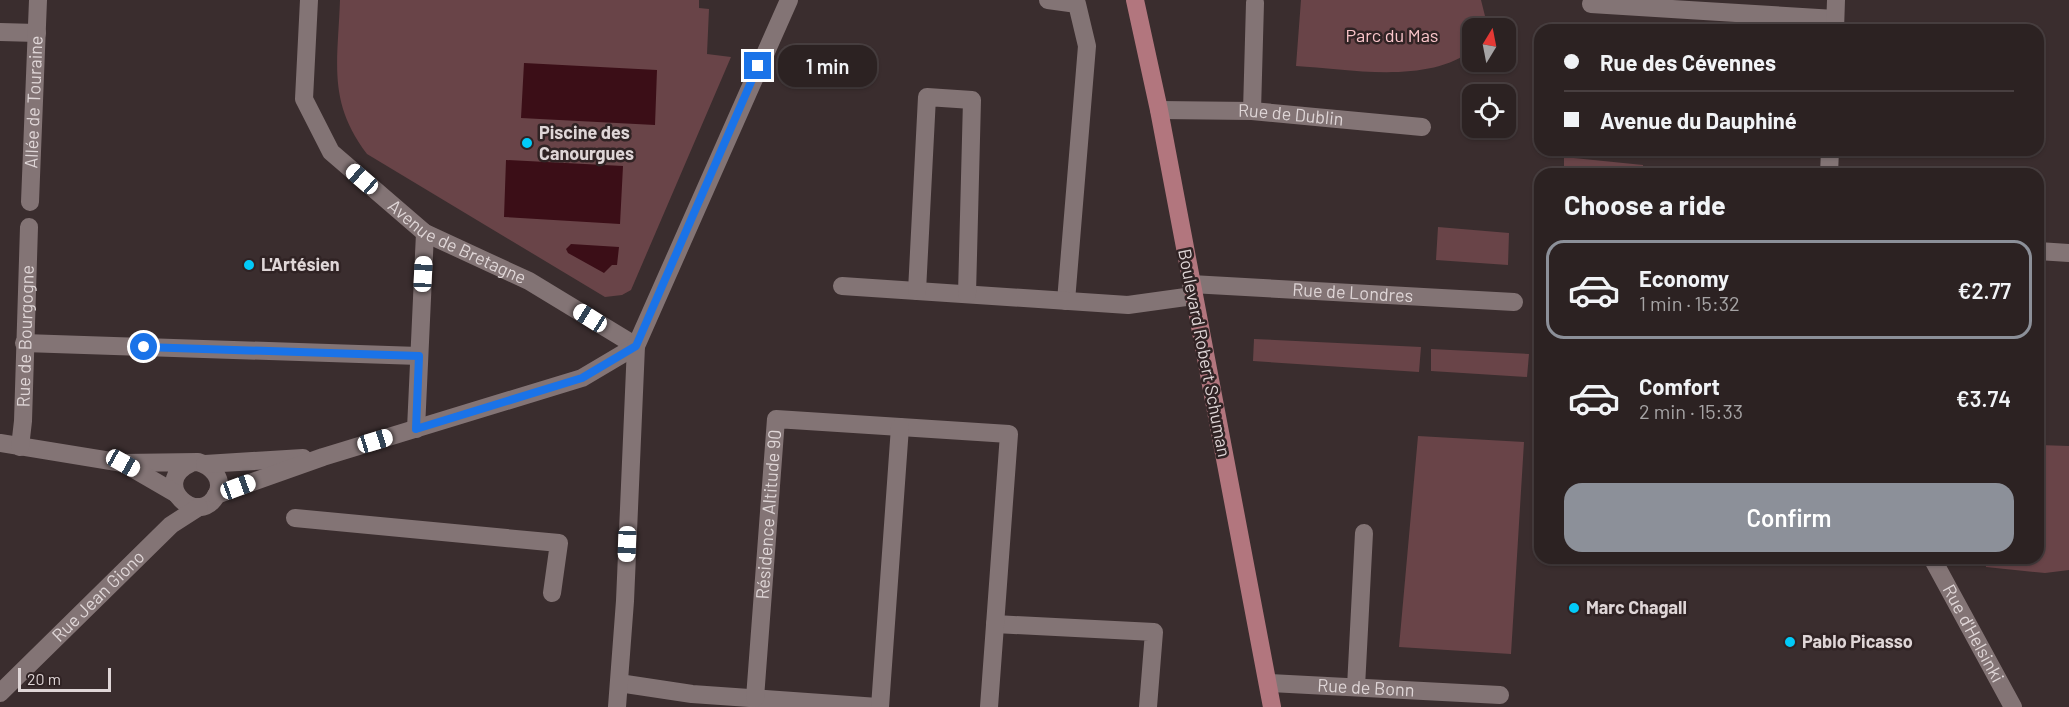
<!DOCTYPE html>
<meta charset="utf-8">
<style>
:root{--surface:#2c2222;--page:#342a2a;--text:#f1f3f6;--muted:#a6a4a5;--line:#483f40;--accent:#8c9099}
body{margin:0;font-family:Barlow,sans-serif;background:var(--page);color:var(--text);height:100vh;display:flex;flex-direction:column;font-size:22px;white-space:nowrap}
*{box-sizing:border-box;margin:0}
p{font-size:20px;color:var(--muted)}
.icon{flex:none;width:33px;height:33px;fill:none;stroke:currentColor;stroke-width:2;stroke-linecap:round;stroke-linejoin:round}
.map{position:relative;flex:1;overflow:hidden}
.side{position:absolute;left:1534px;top:168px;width:510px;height:396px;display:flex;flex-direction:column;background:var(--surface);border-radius:18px;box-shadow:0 2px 4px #0004,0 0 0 2px var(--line)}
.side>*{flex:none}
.guide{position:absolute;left:1534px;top:24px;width:510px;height:132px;border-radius:18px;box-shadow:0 2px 4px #0004,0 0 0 2px var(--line);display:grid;align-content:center;height:132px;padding:0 30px;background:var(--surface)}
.needle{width:39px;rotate:10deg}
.fabs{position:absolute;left:1462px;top:18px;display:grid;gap:12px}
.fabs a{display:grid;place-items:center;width:54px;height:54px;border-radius:12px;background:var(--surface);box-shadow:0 2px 4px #0004,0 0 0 2px var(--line);font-size:30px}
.scale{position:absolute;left:18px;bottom:15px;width:93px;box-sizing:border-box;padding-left:6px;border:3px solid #dfd6d7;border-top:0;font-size:16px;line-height:21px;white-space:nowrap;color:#dfd6d7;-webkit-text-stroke:4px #302324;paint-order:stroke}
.end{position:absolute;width:27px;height:27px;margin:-14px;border:8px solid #1a73e8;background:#fff;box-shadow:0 0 0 3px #fff}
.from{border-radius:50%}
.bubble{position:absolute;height:42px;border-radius:18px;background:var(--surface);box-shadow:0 2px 4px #0004,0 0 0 2px var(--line);font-size:20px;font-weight:600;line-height:42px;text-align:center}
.car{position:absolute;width:18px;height:36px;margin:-18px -9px;border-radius:8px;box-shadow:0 0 4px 2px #0007;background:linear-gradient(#fff 24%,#345 0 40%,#fff 0 76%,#345 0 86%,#fff 0)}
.guide b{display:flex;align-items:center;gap:21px;height:57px;font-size:22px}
.guide b+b{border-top:2px solid var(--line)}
.guide i{width:15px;height:15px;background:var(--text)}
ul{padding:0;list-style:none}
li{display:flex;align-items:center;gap:18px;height:99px;margin:0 12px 9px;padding:0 18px;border:3px solid transparent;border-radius:18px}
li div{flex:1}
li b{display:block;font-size:22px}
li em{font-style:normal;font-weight:600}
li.active{border-color:var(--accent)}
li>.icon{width:54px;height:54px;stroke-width:1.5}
h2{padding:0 30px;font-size:27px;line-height:72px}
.cta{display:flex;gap:12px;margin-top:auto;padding:12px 30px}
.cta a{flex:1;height:69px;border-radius:18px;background:var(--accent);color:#fff;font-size:24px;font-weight:600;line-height:69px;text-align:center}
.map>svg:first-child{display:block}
</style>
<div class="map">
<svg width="2069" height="707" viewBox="0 0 2069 707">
<rect width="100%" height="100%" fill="#3a2d2e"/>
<path fill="#694448" d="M340,0H699V8L709,9L707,54L731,57L631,290L622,295L605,297L367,154C327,101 338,62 340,0Z
M1301,0H1481L1488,28H1473V49C1430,85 1348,69 1296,66Z
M1564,157L1643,165V174H1564Z
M1657,166L1740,174H1657Z
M1438,227L1509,233L1508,265L1436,260Z
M1254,339L1421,347L1419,372L1253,361Z
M1431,349L1529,354L1527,377L1431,371Z
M1418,436L1524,442L1511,654L1399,647Z
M2039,445L2069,446V570L2045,573L1986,567L1985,558H2038Z"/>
<path fill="#3b0e17" d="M524,63L657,70L655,125L521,118Z
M506,160L623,166L620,224L504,217Z
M571,244L619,247L617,265H612L604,273L568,253L566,249Z"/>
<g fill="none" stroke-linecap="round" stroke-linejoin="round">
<g stroke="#837475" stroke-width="18">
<path id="s1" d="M309,0L304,99L331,152L425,233L529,281L636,346"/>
<path d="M1048,0L1077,4L1087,46L1066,301"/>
<path d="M1591,4L1835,19"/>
<path d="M1835,30L1836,0"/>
<path d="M0,32L37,33"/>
<path id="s2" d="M1159,110L1252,111L1422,127"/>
<path d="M1252,111L1255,3"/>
<path d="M1829,174L1830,150"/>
<path id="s3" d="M30,202L38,0"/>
<path d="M2038,251L2069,253"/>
<path id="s4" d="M1191,284L1514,302"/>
<path d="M842,286L1128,305L1193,296"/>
<path d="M917,291L927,97L972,100L967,294"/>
<path d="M24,343L419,356"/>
<path d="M416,429L425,233"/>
<path d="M0,443L123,463L198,462C212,466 224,479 217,494C199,530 148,483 191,463"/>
<path id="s5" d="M20,447L23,421L29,227"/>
<path d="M125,464L175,493"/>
<path d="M205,464L303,458"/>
<path d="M216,495L323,457L582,378L636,346"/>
<path d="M295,518L559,543L552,593"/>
<path id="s6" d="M1932,558L2013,707"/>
<path d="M995,624L1154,632L1148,707"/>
<path d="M619,683L692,694L878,707"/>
<path id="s7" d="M1268,683L1500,695"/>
<path d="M1356,687L1364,533"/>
<path id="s8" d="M0,693L171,525L199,507"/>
<path id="s9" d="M755,698L776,419L1009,434L989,707"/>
<path d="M617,707L625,601L636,346L789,0"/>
<path d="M880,707L900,427"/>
</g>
<path stroke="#b2767e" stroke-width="18" d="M1135,0L1159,110L1272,707"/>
</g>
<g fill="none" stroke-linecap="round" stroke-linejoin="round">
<path stroke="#1a73e8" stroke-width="8" d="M144,347L419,356L416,429L582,378L636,346L758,66"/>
</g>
<g fill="#02cbf9" stroke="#302324" stroke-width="2">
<circle cx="527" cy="143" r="6"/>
<circle cx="249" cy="265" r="6"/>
<circle cx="1574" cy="608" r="6"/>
<circle cx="1790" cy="642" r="6"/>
</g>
<g text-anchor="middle" stroke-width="5" stroke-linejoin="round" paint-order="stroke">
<g font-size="18" fill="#fbc6cb" stroke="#302324">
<text x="1392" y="42">Parc du Mas</text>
</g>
<g font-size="18" fill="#dfd6d7" stroke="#302324">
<text dy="6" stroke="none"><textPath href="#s3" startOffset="100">Allée de Touraine</textPath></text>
<text dy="6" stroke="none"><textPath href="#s2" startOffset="132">Rue de Dublin</textPath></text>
<text dy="6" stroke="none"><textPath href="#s1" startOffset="315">Avenue de Bretagne</textPath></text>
<text dy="6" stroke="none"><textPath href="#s4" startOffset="162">Rue de Londres</textPath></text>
<text dy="6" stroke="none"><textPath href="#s5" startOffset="111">Rue de Bourgogne</textPath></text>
<text transform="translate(1204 353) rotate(79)" y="6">Boulevard Robert Schuman</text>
<text dy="6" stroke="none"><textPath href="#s9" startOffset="184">Résidence Altitude 90</textPath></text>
<text dy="6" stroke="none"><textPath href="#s8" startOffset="138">Rue Jean Giono</textPath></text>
<text dy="6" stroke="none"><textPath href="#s6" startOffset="86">Rue d'Helsinki</textPath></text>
<text dy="6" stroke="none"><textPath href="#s7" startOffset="98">Rue de Bonn</textPath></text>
</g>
<g font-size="18" font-weight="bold" fill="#dfd6d7" stroke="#302324" text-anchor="start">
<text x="539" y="139">Piscine des<tspan x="539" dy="21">Canourgues</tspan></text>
<text x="261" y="271">L'Artésien</text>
<text x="1586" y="614">Marc Chagall</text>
<text x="1802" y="648">Pablo Picasso</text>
</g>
</g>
</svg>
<div class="fabs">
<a><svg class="needle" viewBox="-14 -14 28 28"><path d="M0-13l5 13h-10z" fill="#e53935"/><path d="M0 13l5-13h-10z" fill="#a6a4a5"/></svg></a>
<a><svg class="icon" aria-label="locate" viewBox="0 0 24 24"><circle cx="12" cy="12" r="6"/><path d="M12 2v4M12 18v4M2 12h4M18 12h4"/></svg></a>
</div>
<div class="scale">20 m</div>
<i class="end from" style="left:144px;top:347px"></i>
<i class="end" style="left:758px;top:66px"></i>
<div class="bubble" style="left:778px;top:45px;width:99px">1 min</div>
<i class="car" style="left:362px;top:179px;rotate:311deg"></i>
<i class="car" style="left:423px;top:274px;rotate:3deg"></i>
<i class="car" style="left:590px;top:318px;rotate:302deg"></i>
<i class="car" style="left:375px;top:441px;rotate:73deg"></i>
<i class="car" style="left:123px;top:463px;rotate:119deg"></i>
<i class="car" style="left:238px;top:487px;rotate:70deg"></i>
<i class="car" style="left:627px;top:544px;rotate:182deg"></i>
<div class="guide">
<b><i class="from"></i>Rue des Cévennes</b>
<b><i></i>Avenue du Dauphiné</b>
</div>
<section class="side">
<h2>Choose a ride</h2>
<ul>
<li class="active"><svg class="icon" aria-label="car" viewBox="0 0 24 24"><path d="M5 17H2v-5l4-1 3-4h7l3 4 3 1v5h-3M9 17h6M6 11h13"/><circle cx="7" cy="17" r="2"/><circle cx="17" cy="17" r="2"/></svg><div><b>Economy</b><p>1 min · 15:32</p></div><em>€2.77</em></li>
<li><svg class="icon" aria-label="car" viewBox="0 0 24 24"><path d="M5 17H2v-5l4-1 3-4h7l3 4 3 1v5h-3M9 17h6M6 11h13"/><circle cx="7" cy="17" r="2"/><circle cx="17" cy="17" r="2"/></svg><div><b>Comfort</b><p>2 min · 15:33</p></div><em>€3.74</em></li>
</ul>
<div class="cta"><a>Confirm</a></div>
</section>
</div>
